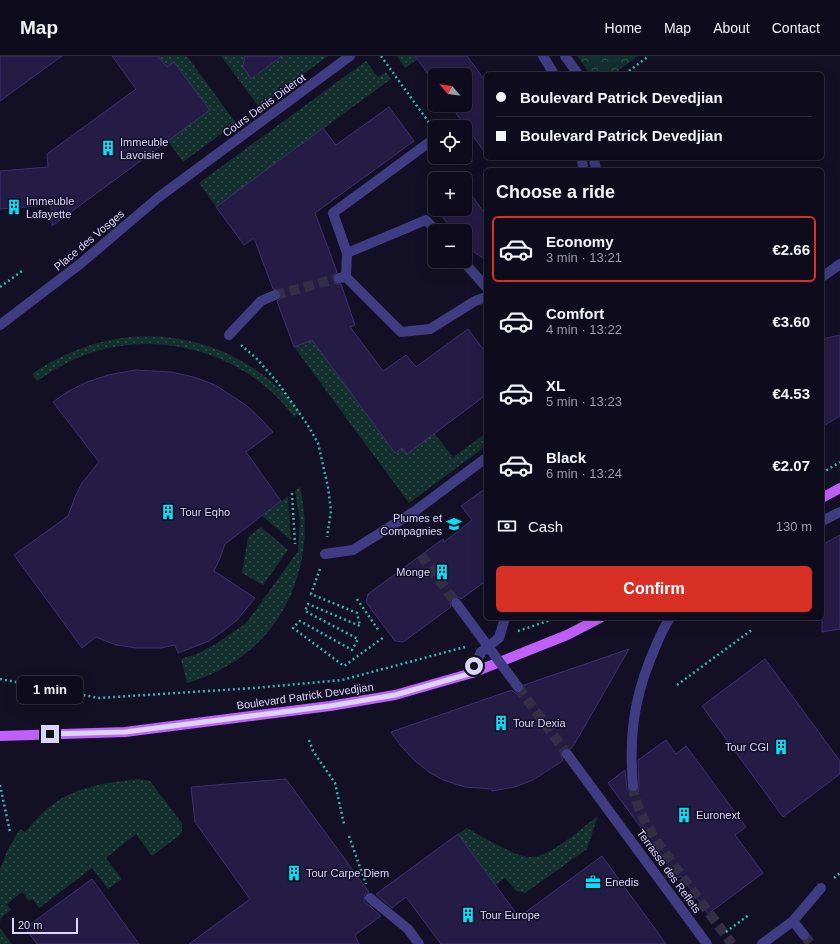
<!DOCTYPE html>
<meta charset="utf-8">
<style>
:root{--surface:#0e0c1c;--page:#1c1a29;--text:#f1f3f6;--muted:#9b9ba3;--line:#2e2c3b;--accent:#d93025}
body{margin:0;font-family:Helvetica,sans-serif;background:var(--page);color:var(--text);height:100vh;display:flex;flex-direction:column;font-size:15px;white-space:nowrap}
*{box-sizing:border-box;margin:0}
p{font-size:13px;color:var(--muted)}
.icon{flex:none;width:22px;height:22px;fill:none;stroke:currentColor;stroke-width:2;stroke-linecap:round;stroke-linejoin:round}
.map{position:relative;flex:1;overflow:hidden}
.details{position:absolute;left:484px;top:112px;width:340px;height:452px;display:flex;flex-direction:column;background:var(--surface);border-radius:6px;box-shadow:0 4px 16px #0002,0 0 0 1px var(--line)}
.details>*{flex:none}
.hud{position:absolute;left:484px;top:16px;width:340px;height:88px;border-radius:6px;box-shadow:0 4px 16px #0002,0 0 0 1px var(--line);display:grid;align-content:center;height:88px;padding:0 12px;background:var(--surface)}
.needle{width:26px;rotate:298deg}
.controls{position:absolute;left:428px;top:12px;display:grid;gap:8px}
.controls a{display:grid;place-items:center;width:44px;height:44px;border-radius:6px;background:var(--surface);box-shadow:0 4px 16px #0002,0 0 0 1px var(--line);font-size:20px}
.scale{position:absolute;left:12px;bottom:10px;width:66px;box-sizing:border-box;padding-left:4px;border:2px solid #dad5fe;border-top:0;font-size:11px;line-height:14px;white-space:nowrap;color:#dad5fe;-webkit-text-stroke:3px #131025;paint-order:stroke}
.end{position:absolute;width:18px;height:18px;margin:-9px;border:5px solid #dad5fe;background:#111;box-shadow:0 0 0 2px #111}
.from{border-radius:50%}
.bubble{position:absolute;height:28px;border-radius:6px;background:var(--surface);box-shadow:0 4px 16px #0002,0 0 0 1px var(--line);font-size:13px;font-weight:800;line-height:28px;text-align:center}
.hud b{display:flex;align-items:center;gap:14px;height:38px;font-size:15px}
.hud b+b{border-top:1px solid var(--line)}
.hud i{width:10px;height:10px;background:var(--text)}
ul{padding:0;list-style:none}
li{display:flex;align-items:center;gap:12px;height:66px;margin:0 8px 6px;padding:0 4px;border:2px solid transparent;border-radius:6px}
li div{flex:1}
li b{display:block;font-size:15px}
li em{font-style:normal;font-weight:800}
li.on{border-color:var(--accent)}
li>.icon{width:36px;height:36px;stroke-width:1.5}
h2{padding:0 12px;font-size:18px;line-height:48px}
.pay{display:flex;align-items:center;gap:10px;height:44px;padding:0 12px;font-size:15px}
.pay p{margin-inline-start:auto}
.cta{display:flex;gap:8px;margin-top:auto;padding:8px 12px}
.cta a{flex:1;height:46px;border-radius:6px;background:var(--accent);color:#fff;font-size:16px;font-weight:800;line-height:46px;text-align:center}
header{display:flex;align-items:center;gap:24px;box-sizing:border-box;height:56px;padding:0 20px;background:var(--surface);border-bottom:1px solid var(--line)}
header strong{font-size:19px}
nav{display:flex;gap:22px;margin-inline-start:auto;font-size:14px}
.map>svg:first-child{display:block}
</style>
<header>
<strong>Map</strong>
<nav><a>Home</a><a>Map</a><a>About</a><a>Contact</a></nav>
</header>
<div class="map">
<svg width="840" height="888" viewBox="0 0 840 888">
<defs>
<pattern id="grass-dots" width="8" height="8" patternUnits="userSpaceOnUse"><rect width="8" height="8" fill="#132f2e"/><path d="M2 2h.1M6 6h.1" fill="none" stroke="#354c4d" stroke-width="1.8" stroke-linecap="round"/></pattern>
<pattern id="park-crowns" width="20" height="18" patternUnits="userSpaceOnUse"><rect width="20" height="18" fill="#132f2e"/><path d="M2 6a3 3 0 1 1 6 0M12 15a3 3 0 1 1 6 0" fill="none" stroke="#354c4d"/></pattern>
</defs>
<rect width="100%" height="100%" fill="#131025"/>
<path fill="url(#grass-dots)" d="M158,0H187L236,67L183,106L168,85L209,54L174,6L167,11Z
M221,0H245L243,11L252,23L282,0H328L259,51Z
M397,0H422L405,12Z
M366,5L378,21L386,16L391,23L216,151L199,127Z
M143,280C205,279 263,307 300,356L294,361C248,298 161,272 88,298C70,304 53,314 37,325L32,318C65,295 102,282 143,280Z
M314,284V287L395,397L402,392L407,397L434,377L453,401L486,377V390L409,447L294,291Z
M300,431C316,499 291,572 229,609C216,616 202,623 187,627L181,603L197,598L216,588L246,567L255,555L298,495L300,465L295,435Z
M288,440L291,484L262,460Z
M261,471L288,494L263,529L242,517L248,481Z
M138,723L150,725L182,767V775L180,779L152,800L136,778L106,802L122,823L108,833L92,812L39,852L33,843L29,845L22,836L7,848L11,854L1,862L0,866V814L7,795L20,773L25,776C32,768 39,760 47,753C74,730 104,727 138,723Z
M598,760L587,793L525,837L516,835L505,822L495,829L458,778L467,772C481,780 515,801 531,801C549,802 583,771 598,760Z
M0,872L12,888H0Z"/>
<path fill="url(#park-crowns)" d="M577,0H638L614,18H590Z"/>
<path fill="#251c46" stroke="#3c2f71" d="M0,0H62L0,45Z
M112,0H158L167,11L174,6L210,54L52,170L51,149L0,153V115L48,111L47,98L136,33Z
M245,0H282L251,23L243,11Z
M415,0H467L486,26V98L450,49H465V19H435V28Z
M389,51L414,85L315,157L337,216L333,219V223L336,228H341L355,269L350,271L383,315L406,299L416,311L468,273L486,297V339L407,398L402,392L395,397L312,284L294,291L277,245L280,243L281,237L279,234L273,233L254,182L244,189L216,151L323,72L336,89Z
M465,130L486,159V204L465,190V175H453L437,153H465Z
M840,279V360L822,371V283Z
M135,314L171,316L194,321L215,329L246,349L260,362L273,376L246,396L281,445L225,488L220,502L214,515L255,542L237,564L223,575L209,585L194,591L178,597L175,589L160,592H137L116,589L96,581L82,592L14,499L68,460L75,441L82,427L99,406L53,346L67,336L87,326L108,319Z
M486,432V525L461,543L458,541L452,542L450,545L451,551L403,586L395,585L366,546L368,538L443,483L444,486L472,464L461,450Z
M840,479V573L822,576V489Z
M629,593L575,687L571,693L566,692L561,695V699L563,704L561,706L533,724L515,731L492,735V733L465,731L443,724L429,716L415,705L401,690L391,676L512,634L515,637H519L524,634V629Z
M765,603L840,705V718L783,761L702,650Z
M666,684L676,698L686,690L746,771L735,779L763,817L708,858L681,820L678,822L608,727L625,714L627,733L630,736L637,735L639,730L638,704Z
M286,723L369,836L365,838L364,845L381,860L355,879L359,888H189L250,843L195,766L191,731Z
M458,778L519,861L602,800L666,888H441L406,841L392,852L376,838Z
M92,823L139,888H37L25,872Z"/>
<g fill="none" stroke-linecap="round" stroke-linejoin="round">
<path stroke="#312e46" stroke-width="10" stroke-dasharray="10 5" stroke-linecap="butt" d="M275,239L339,222
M421,499L456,547
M518,631L567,698
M633,730C638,765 664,795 684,823C700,845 716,866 732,888
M804,879L811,888"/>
<path stroke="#33b4ac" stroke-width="2.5" stroke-dasharray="2 3" stroke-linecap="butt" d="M381,0L430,68
M625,18L649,0
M0,231L22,215
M241,289L256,302L278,327L307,368L318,387L328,431L331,455L327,481
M822,417L840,406
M292,437L295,488
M320,513L311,538L357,557L360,570L308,548L305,555L358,583L352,594L300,565L293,572L344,610L384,581
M357,543L379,575
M518,575L557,562
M0,623L99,642L254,632L342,624L465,591
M677,629L753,573
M309,684L313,695L335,727L344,768
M0,729L10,776
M349,780L366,828
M834,822L840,817
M726,876L750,858"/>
<path stroke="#3f3c83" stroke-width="10" d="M822,221L840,208
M472,617L481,596L499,582L505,562"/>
<path stroke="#3f3c83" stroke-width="10" d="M543,0L554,18
M565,0L578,18
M582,102L583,114
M594,102L596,114
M347,197L426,164L436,175
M463,205L486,231
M346,221L347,197L333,157L435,82
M339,222L346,221L401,276L430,273L475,245L486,241
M0,269L80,208L159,141L350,0
M229,279L261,245L275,239
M822,465L840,456
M325,498L353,494L415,455L486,402
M567,698L707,888
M633,730C629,684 633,647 650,604C656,590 661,575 670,562
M370,842L408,873L419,888
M793,865L804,879
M762,888L793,865L821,832"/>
<path stroke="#c060fa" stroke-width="10" d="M822,442L840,432
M0,680L125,676L330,650L395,639L472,617L567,579L600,562"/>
<path stroke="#3f3c83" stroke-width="10" d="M456,547L518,631"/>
</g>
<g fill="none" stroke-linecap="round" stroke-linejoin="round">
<path stroke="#dad5fe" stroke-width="5" d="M50,678L125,676L330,650L395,639L472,617L474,610"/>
</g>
<defs>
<g id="building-bare" transform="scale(1.2)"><path d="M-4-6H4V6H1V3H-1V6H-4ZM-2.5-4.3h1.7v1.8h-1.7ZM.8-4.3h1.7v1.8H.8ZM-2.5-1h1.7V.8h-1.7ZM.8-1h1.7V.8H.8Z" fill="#08dff7" stroke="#131025" stroke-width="2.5" paint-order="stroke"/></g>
<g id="school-bare" transform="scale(1.2)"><path d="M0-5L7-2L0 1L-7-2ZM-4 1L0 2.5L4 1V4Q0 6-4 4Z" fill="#08dff7" stroke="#131025" stroke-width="2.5" paint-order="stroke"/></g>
<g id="office-bare" transform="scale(1.2)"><path d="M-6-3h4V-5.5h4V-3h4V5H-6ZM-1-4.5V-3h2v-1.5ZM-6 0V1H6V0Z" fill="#08dff7" stroke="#131025" stroke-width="2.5" paint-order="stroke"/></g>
</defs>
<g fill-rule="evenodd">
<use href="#building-bare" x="108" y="92"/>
<use href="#building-bare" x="14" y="151"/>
<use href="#building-bare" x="168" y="456"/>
<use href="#school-bare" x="454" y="468"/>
<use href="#building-bare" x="442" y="516"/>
<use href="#building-bare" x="501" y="667"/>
<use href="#building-bare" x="781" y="691"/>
<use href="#building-bare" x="684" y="759"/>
<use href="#building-bare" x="294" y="817"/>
<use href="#office-bare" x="593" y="826"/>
<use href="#building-bare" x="468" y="859"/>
</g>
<g text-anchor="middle" stroke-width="3" stroke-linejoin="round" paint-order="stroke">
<g font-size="11" fill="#dad5fe" stroke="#131025">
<text transform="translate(264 49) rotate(-36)" y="4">Cours Denis Diderot</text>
<text transform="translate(89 184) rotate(-40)" y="4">Place des Vosges</text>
<text transform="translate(305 640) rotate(-8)" y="4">Boulevard Patrick Devedjian</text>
<text transform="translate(669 815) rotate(54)" y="4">Terrasse des Reflets</text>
</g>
<g font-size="11" fill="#dad5fe" stroke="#131025" text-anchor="start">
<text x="120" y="90">Immeuble<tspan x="120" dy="13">Lavoisier</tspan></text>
<text x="26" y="149">Immeuble<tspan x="26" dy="13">Lafayette</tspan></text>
<text x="180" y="460">Tour Eqho</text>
<text x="442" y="466" text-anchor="end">Plumes et<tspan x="442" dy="13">Compagnies</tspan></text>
<text x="430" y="520" text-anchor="end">Monge</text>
<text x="513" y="671">Tour Dexia</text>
<text x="769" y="695" text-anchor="end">Tour CGI</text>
<text x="696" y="763">Euronext</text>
<text x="306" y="821">Tour Carpe Diem</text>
<text x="605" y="830">Enedis</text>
<text x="480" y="863">Tour Europe</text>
</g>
</g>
</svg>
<div class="controls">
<a><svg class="needle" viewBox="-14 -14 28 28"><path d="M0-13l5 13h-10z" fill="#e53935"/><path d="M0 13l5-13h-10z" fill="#9b9ba3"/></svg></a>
<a><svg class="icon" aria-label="locate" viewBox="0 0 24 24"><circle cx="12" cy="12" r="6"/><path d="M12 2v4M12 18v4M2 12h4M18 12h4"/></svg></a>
<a>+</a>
<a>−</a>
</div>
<div class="scale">20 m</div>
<i class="end from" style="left:474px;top:610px"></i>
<i class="end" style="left:50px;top:678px"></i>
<div class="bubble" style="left:17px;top:620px;width:66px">1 min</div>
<div class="hud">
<b><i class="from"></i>Boulevard Patrick Devedjian</b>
<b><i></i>Boulevard Patrick Devedjian</b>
</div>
<section class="details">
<h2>Choose a ride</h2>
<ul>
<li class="on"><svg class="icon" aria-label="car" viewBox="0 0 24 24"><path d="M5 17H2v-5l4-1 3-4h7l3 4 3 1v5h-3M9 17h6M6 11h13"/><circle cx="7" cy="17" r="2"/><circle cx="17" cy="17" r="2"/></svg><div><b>Economy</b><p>3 min · 13:21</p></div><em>€2.66</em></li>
<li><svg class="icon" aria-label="car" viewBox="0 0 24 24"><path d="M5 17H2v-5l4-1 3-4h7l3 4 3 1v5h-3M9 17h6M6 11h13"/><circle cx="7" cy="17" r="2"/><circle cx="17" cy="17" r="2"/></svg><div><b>Comfort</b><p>4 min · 13:22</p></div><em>€3.60</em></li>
<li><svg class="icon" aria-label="car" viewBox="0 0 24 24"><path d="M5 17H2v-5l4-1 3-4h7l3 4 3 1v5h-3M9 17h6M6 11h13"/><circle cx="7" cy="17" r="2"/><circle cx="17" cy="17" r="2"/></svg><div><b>XL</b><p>5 min · 13:23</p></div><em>€4.53</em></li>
<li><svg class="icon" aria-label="car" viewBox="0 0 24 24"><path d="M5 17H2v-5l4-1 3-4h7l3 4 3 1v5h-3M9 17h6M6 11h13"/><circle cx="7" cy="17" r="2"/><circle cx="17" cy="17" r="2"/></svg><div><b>Black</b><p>6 min · 13:24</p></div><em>€2.07</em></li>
</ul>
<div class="pay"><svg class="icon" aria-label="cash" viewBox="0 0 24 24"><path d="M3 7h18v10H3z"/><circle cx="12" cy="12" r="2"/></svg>Cash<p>130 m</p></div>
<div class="cta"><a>Confirm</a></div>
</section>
</div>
